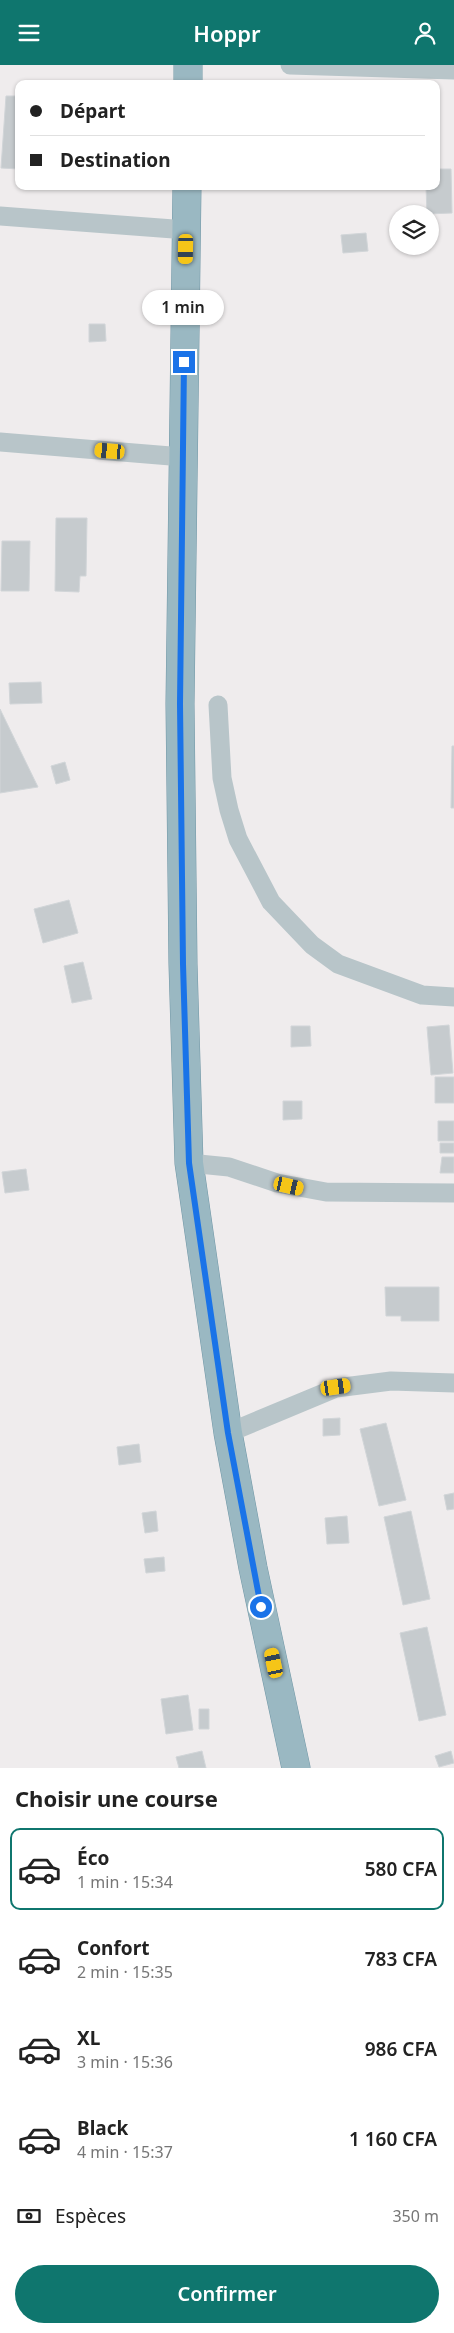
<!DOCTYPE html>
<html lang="fr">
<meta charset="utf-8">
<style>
:root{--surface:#fff;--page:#f6f6f6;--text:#222;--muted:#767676;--line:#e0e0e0;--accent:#0f766e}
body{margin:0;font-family:"Noto Sans",sans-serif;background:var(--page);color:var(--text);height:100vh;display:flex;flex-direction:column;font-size:19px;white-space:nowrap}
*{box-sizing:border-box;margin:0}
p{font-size:16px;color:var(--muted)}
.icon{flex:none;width:28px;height:28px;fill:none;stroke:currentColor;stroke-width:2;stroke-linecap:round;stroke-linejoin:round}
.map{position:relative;height:1703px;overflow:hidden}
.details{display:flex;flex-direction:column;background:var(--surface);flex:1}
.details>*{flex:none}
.hud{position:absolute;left:15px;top:15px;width:425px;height:110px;border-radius:10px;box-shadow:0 1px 4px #0004;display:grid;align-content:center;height:110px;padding:0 15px;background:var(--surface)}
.fabs{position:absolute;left:389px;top:140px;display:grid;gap:10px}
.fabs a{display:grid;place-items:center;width:50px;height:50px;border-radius:50%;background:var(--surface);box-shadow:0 1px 4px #0004;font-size:25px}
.end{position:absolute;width:22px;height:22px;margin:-11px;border:6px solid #1a73e8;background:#fff;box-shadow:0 0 0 2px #fff}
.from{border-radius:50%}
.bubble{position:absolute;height:35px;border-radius:18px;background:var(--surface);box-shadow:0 1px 4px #0004;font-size:16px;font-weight:600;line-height:35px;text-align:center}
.car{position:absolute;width:15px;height:30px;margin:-15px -8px;border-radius:6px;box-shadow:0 0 4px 1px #0007;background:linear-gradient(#f5c518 24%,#345 0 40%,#f5c518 0 76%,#345 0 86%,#f5c518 0)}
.hud b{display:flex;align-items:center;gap:18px;height:48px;font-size:19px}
.hud b+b{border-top:1px solid var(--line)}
.hud i{width:12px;height:12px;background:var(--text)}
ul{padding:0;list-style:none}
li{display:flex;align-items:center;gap:15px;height:82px;margin:0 10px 8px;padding:0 5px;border:2px solid transparent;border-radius:10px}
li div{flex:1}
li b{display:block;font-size:19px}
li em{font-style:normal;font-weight:600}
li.active{border-color:var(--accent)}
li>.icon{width:45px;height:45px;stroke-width:1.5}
h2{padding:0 15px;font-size:22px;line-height:60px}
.pay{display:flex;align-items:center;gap:12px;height:55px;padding:0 15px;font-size:19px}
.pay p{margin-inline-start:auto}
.cta{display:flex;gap:10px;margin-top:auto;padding:10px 15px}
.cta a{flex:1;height:58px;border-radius:30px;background:var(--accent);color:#fff;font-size:20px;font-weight:600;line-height:58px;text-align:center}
header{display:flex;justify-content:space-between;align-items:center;height:65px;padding:0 15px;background:var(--accent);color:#fff;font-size:22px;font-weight:600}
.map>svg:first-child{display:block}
</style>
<header><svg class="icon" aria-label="menu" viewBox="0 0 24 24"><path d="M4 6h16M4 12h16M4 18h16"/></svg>Hoppr<svg class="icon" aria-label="person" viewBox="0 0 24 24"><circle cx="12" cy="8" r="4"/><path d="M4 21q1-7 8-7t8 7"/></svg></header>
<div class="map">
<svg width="454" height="1703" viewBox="0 0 454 1703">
<rect width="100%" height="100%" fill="#efeced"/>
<path fill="#c6cbce" stroke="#d1d5d8" d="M6,31H19V104L1,103Z
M436,104H451L452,148L427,149L426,121H436Z
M366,168L368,186L343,188L341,170Z
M89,259H105L106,276L89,277Z
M56,453H87L86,511H80L79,527L55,526Z
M2,476H30L29,526H1Z
M41,617L42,638L10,639L9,618Z
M0,644L38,722L0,728Z
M452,681H454V743H451Z
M65,697L70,715L56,719L51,701Z
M69,835L78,868L43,878L34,844Z
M83,897L92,934L72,938L64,901Z
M449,960L453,1008L431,1010L427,962Z
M291,961H310L311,981L291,982Z
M435,1012H454V1038H435Z
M283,1036H302V1054L283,1055Z
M438,1056H454V1076H438Z
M440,1078H454V1088H440Z
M442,1092H454V1108H440Z
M26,1104L29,1125L5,1128L2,1107Z
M385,1222H439V1256H401V1251H386Z
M340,1353V1370L323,1371V1354Z
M386,1358L406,1435L379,1441L360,1364Z
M139,1379L141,1397L119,1400L117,1382Z
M454,1428V1444L447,1445L444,1430Z
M156,1446L158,1466L145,1468L142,1448Z
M411,1446L430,1534L403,1540L384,1452Z
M347,1451L349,1478L327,1479L325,1453Z
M164,1492L165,1506L146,1508L144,1494Z
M427,1562L446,1650L419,1656L400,1568Z
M188,1630L193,1665L166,1669L161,1634Z
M199,1644H209V1664H199Z
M202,1686L206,1703H179L176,1692Z
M451,1686L454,1698L439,1702L435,1691Z"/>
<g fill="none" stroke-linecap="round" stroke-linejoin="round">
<g stroke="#7197a6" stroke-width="29">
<path id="trunk" d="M188,19V0
M187,121L180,639L183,899L189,1098L228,1368L253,1503L296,1703"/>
</g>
<path stroke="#b8c5c9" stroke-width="19" d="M290,0L454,5
M0,151L187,165
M0,377L183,392
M218,640L222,713L229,745L238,774L271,837L312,880L338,899L422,930L454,932
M189,1098L229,1102L277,1118L326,1127L454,1128
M228,1368L336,1323L391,1316L454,1318"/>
<use href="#trunk" stroke="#9ab8c2" stroke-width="28"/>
</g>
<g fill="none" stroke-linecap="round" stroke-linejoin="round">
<path stroke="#1a73e8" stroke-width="6" d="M184,297L180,639L183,899L189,1098L228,1368L261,1542"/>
</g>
</svg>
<div class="fabs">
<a><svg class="icon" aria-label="layers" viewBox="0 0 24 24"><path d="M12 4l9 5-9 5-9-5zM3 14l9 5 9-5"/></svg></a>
</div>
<i class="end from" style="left:261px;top:1542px"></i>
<i class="end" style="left:184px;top:297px"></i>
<div class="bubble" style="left:142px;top:225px;width:82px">1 min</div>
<i class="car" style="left:186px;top:184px;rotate:181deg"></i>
<i class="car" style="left:110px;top:386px;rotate:275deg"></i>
<i class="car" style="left:289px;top:1121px;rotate:103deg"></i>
<i class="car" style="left:336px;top:1322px;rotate:82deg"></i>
<i class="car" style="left:274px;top:1598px;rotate:348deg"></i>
<div class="hud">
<b><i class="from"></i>Départ</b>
<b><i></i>Destination</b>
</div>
</div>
<section class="details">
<h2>Choisir une course</h2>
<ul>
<li class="active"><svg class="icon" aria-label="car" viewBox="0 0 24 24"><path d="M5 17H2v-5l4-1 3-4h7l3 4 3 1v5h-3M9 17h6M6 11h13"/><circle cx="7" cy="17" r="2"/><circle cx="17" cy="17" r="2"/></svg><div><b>Éco</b><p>1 min · 15:34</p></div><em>580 CFA</em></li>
<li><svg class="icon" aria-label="car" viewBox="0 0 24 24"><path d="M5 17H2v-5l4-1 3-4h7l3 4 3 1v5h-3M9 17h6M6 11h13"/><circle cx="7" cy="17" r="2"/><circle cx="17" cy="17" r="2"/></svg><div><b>Confort</b><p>2 min · 15:35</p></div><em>783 CFA</em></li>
<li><svg class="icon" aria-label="car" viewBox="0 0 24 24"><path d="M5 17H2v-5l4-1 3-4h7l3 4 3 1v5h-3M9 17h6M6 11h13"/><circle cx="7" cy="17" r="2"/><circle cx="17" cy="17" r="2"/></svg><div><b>XL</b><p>3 min · 15:36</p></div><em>986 CFA</em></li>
<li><svg class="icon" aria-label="car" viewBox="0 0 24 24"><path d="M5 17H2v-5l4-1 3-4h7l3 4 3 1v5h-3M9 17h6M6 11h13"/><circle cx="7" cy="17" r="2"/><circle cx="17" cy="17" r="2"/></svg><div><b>Black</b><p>4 min · 15:37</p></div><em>1 160 CFA</em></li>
</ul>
<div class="pay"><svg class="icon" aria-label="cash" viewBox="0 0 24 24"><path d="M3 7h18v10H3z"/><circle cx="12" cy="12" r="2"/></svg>Espèces<p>350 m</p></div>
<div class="cta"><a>Confirmer</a></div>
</section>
